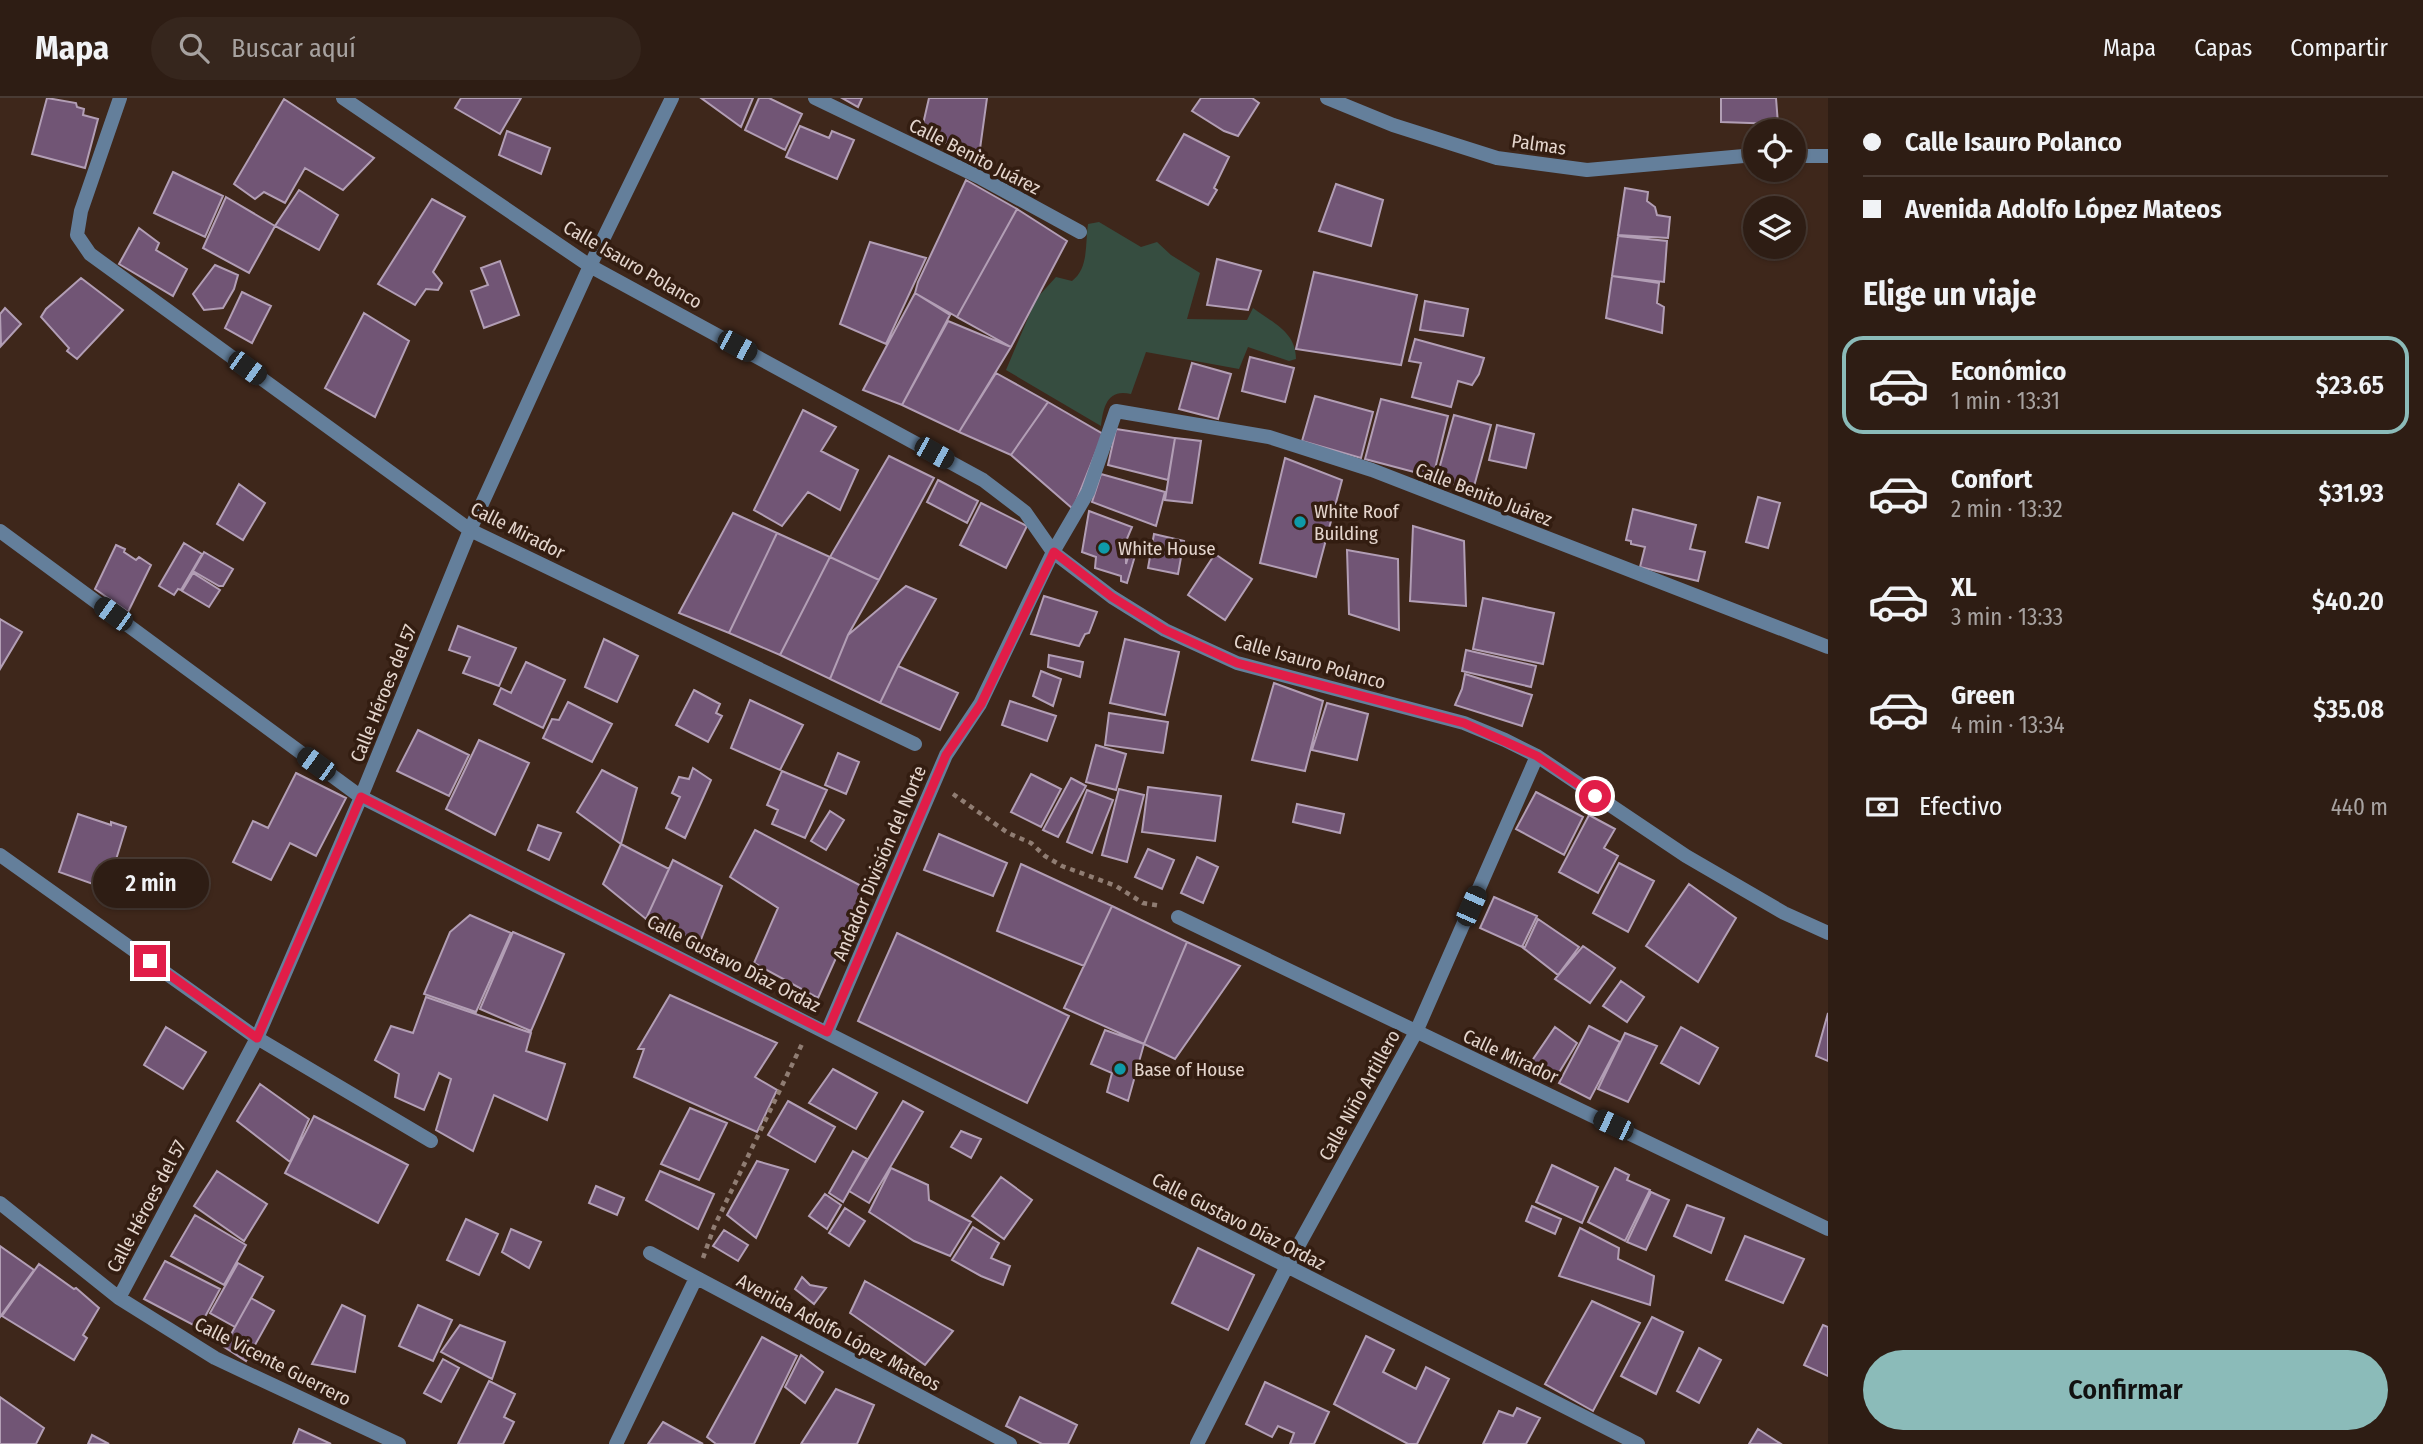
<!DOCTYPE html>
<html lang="es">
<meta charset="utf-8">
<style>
:root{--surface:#2e1d14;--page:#36261d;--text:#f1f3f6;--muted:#a7a2a0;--line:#493b34;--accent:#8bbbb9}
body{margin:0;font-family:"Fira Sans Condensed",sans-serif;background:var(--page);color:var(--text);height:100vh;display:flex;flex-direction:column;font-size:26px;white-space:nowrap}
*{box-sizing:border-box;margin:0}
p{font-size:23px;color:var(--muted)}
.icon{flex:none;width:38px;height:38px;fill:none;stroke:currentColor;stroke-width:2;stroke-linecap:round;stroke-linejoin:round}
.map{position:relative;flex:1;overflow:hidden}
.sheet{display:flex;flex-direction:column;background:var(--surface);width:595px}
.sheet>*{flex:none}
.top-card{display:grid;align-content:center;height:154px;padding:0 35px;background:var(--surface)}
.fabs{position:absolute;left:1743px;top:21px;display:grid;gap:14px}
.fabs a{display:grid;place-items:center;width:63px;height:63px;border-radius:50%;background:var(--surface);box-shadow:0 2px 5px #0004,0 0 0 2px var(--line);font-size:35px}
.end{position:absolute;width:32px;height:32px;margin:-16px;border:9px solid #e11d48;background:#fff;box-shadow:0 0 0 4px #fff}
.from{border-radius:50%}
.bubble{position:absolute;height:49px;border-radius:24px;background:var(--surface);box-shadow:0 2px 5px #0004,0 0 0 2px var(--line);font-size:23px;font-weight:600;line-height:49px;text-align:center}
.car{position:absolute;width:21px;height:42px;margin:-21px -10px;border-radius:9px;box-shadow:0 0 5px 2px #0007;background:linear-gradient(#222 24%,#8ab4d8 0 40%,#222 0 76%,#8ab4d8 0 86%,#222 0)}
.top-card b{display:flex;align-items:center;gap:24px;height:66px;font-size:26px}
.top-card b+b{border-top:2px solid var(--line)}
.top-card i{width:18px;height:18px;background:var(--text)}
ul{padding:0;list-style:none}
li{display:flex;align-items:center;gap:21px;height:98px;margin:0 14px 10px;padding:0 21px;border:4px solid transparent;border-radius:21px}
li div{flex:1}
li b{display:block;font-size:26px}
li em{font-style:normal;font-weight:600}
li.current{border-color:var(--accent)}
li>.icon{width:63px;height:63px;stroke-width:1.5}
h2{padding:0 35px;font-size:32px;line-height:84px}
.pay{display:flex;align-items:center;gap:18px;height:77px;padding:0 35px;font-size:26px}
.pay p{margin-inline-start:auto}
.cta{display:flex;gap:14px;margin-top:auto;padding:14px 35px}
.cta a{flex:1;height:80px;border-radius:42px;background:var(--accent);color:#111;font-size:28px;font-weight:600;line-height:80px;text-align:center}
header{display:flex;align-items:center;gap:42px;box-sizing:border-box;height:98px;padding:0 35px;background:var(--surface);border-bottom:2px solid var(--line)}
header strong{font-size:33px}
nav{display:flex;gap:38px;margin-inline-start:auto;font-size:24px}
.search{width:490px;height:63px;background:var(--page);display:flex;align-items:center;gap:18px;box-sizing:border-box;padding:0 24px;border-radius:38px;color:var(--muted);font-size:26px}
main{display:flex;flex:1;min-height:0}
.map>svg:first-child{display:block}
</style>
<header>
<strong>Mapa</strong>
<div class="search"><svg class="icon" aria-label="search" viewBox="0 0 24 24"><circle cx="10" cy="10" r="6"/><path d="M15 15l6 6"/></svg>Buscar aquí</div>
<nav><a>Mapa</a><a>Capas</a><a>Compartir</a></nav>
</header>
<main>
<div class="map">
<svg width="1828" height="1346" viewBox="0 0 1828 1346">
<rect width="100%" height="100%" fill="#3e271b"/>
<path fill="#364d40" d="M1099,124L1141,149L1157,144L1171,157L1200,175L1187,221L1247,222L1253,210C1273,225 1296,234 1296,261L1289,263L1248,249L1239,271L1146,254L1131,296C1107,290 1103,310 1101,328L1006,272L1036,201L1056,179L1072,183C1089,170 1085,146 1088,126Z"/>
<path fill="#715575" stroke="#b29eb5" stroke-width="2" d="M47,0L76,5L77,9L84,11L83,17L98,21L85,70L32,56Z
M461,0H521L500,36L455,10Z
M701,0H753L741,29Z
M759,0H769L802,16L785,52L745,32Z
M842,0H862L858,9Z
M929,0H987L979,58L921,35Z
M1201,0H1252L1259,5L1238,38L1224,33L1192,13Z
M1721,0H1776L1778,26L1721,24Z
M284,1L374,60L343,92L305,70L285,105L264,94L255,101L234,86Z
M800,28L829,40L832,33L854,42L837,81L786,59Z
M507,33L550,50L541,76L499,57Z
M1184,36L1229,59L1214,90L1217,92L1208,107L1157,82Z
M173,74L223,98L205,139L154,115Z
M966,82L1017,111L957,219L915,195L918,184Z
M1336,86L1383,102L1371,148L1319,133Z
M1625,90L1648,94L1647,103L1655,109L1657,117L1670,119L1668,140L1618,137Z
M299,92L338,117L319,152L275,128Z
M226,99L275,128L249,175L203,150Z
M432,101L465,119L433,174L442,185L438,192L426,191L415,207L378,186Z
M1017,111L1067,143L1011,249L957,219Z
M139,130L159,145L156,152L187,171L173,198L119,166Z
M1618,138L1667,143L1664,184L1612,178Z
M870,144L926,160L886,246L840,226Z
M1217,161L1261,173L1248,212L1207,207Z
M500,163L519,217L484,230L471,193L488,187L481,170Z
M215,167L238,177L234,191L223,210L204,212L193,196Z
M1314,174L1417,197L1401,267L1296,251Z
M1612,178L1659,185L1657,205L1664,209L1662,235L1606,220Z
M81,180L123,212L77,261L67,253L69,250L41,219L46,211Z
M242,194L271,208L252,245L225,230Z
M915,195L950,217L902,307L863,292Z
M1425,203L1468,211L1463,238L1420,232Z
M5,210L21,226L1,248L0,216Z
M364,215L409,243L375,319L325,290Z
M948,223L1011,249L959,334L902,307Z
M1415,241L1484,260L1479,276L1472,287L1458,283L1451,309L1412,299L1421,265L1409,263Z
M1250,259L1294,270L1285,304L1242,293Z
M1192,265L1231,276L1218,321L1179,311Z
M996,275L1048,304L1011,357L959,334Z
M1315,298L1373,314L1361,360L1302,343Z
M1381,301L1448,318L1433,379L1365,361Z
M1048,304L1103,336L1073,411L1011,357Z
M803,312L836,329L821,353L858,372L840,412L808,394L782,428L754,412Z
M1454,317L1491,327L1473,392L1436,382Z
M1497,327L1534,336L1526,370L1489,362Z
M1116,331L1175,340L1168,382L1108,367Z
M1175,340L1201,343L1192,405L1165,402Z
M889,358L934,380L879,482L830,459Z
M1285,360L1342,382L1316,479L1260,465Z
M1101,376L1165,394L1156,428L1092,404Z
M938,382L978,403L967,425L927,404Z
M239,386L265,405L243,442L217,426Z
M1758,399L1780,405L1768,450L1746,444Z
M981,405L1027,428L1006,470L960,447Z
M1633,411L1696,427L1690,451L1705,454L1698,483L1640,469L1645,449L1631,446V443L1626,442Z
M1089,413L1132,429L1126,443V466L1131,449L1137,451L1127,485L1121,483V478L1095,470L1096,459L1082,454Z
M733,415L777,435L729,535L679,515Z
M1413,428L1464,443L1466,508L1410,503Z
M777,435L830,459L780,557L729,535Z
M1154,436L1184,443L1178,476L1148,470Z
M184,445L202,456L181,492L178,491L174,497L159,488Z
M116,447L125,451L124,454L136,462L139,459L151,467L128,514L95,491Z
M1347,452L1398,461L1399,532L1349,516Z
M204,454L233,471L223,488H219L193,473Z
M1215,456L1252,481L1225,522L1188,497Z
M830,459L879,482L848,537L830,581L780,557Z
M193,475L220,492L209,509L182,493Z
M906,488L936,501L898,568L880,605L830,581L848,537Z
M1044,498L1097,514L1089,535L1085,536L1079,548L1031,536Z
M1483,500L1554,515L1543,566L1473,551Z
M0,521L22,534L0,571Z
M458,528L516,550L499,588L463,575L470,559L449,552Z
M604,541L638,558L617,604L585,589Z
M1125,541L1179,554L1165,617L1110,605Z
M1466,552L1536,568L1531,589L1462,573Z
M1049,557L1083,564L1080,579L1048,569Z
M526,564L565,582L543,630L494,606L501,590L511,595Z
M898,568L958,595L940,632L880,605Z
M1041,573L1061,581L1053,608L1033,598Z
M1465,576L1532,597L1522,628L1455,607L1462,591Z
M1274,585L1323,603L1305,673L1252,662Z
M694,592L720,606L716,615L722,618L708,644L676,627Z
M750,602L803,627L780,672L731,650Z
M1010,603L1056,618L1047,643L1002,627Z
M568,604L612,626L592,664L543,640L552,621L559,622Z
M1327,605L1368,616L1357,662L1312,652Z
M1109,615L1168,624L1163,655L1105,647Z
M418,632L469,657L449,698L397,673Z
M479,642L529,665L495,737L446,711Z
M1096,647L1126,656L1116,692L1086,684Z
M838,655L859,664L846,696L825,687Z
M693,670L711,682L685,740L666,730L680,699L672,695L679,679L689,681Z
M602,672L637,690L621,746L577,714Z
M782,673L827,692L805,740L772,726L778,712L767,707Z
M296,675L346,700L316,758L290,745L271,782L233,764L253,723L268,730Z
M1031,676L1061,691L1041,729L1011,714Z
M1071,680L1086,688L1058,739L1043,732Z
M1148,689L1221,698L1215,743L1142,734Z
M1119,691L1144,697L1127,764L1102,757Z
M1087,692L1113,702L1092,755L1067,744Z
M1536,694L1583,719L1564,757L1516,731Z
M1297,706L1344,716L1340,735L1293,724Z
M830,713L844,722L826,752L811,743Z
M78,716L111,727V724L126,729L107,791L59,774Z
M1589,717L1615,731L1604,750L1618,758L1598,795L1559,774Z
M538,727L561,735L549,762L528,752Z
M755,732L867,791L818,900L754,865L778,810L730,779Z
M939,736L1007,765L993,798L924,772Z
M621,746L669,771L646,821L603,786Z
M1148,751L1174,762L1162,791L1135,779Z
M1197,759L1218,769L1203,805L1181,795Z
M673,762L722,788L700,844L646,821Z
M1619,765L1654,783L1628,834L1593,815Z
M1021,766L1112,808L1084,868L997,833Z
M1689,786L1736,820L1698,884L1646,848Z
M1494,799L1537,818L1522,849L1480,830Z
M1112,808L1187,844L1144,946L1064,910Z
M470,817L511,835L476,914L424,896L450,834Z
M1538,821L1579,849L1558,877L1522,849H1525Z
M513,834L564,856L531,933L480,911Z
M897,835L1069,918L1027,1005L858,923Z
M1187,844L1240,868L1175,961L1144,946Z
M1583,848L1615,870L1590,905L1555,881Z
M1621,883L1644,899L1627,924L1603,908Z
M670,897L777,945L755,979L777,992L757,1034L634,979L644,951H638Z
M426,899L531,935L526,953L565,966L547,1022L494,997L473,1053L436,1032L451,981L439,975L424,1012L395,999L399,976L375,962L391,928L413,935Z
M1828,915V963L1816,958Z
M1589,928L1620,944L1590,1001L1559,985Z
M166,929L206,954L183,991L144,967Z
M1555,929L1577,945L1552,986L1527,970Z
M1681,929L1718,950L1699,986L1661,965Z
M1105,932L1144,946L1128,1003L1107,994L1112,975L1091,966Z
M1625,935L1657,948L1628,1004L1598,991Z
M833,971L877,995L856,1031L809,1005Z
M260,986L309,1021L290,1064L237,1023Z
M788,1003L835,1029L815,1064L768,1037Z
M903,1003L923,1014L869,1105L849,1093Z
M690,1010L727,1025L699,1082L661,1066Z
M314,1018L408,1067L378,1125L285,1075Z
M961,1033L981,1041L971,1060L951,1049Z
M853,1053L867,1061L843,1104L829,1095Z
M757,1063L788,1072L756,1140L727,1117Z
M1552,1067L1598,1089L1582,1125L1536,1104Z
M891,1070L928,1087L929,1102L971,1124L950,1158L914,1143L869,1114Z
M1615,1070L1629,1077L1627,1082L1650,1092L1625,1143L1588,1124Z
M217,1073L267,1106L244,1143L194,1108Z
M660,1073L714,1096L698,1131L646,1102Z
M1001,1079L1032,1102L1004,1141L972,1118Z
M596,1088L624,1100L617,1117L589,1105Z
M1651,1094L1669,1102L1646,1152L1627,1144Z
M825,1096L841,1107L827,1131L809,1118Z
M1687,1107L1724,1120L1711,1155L1674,1138Z
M1532,1108L1561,1121L1555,1136L1526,1123Z
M845,1110L865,1123L849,1148L829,1135Z
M195,1117L246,1147L224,1187L171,1158Z
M466,1121L498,1136L479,1177L447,1162Z
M973,1129L999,1145L991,1160L1010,1168L1003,1187L981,1178L952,1162Z
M1580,1130L1619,1150L1618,1161L1654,1178L1650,1207L1559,1178Z
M511,1131L541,1144L529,1170L502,1154Z
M724,1132L748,1147L738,1163L713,1148Z
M1745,1138L1804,1161L1783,1205L1726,1182Z
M0,1148L34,1172L0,1219Z
M1198,1150L1254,1177L1228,1232L1172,1205Z
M165,1163L220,1191L199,1230L144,1201Z
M238,1165L263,1179L235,1229L210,1215Z
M39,1166L74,1191L76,1190L99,1210L83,1237L87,1240L74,1262L2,1218Z
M802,1179L810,1187L826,1190L814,1206L795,1191Z
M865,1183L953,1233L925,1267L850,1215Z
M251,1200L274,1213L246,1263L224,1249Z
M1592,1203L1640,1225L1593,1313L1545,1286Z
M342,1207L365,1218L355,1274L312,1266Z
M418,1207L452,1222L433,1263L399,1248Z
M1652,1219L1683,1234L1656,1296L1621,1278Z
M460,1227L505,1244L492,1281L441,1254Z
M1823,1227L1828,1229V1278L1804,1267Z
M1366,1238L1394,1252L1383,1274L1416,1291L1426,1269L1449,1281L1417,1346H1408L1334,1306Z
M762,1239L797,1258L754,1346H716L707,1339Z
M1699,1250L1721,1262L1699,1305L1677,1293Z
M801,1257L823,1274L805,1305L785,1289Z
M443,1261L459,1270L441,1304L424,1295Z
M489,1283L515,1296L504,1319L514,1324L503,1346H458Z
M1265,1284L1329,1314L1314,1346H1290L1294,1335L1278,1328L1272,1339L1246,1326Z
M836,1291L874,1307L857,1346H801Z
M0,1299L44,1330L36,1346H0Z
M1020,1299L1077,1327L1068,1346H1042L1006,1328Z
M1517,1310L1540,1320L1526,1346H1483L1499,1313L1513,1318Z
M663,1324L703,1346H648Z
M299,1331L331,1346H293Z
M1758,1331L1781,1346H1749Z
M92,1337L109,1346H88Z"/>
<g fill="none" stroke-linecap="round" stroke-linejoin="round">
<path stroke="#907d73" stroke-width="4.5" stroke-dasharray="5 5" stroke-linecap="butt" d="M953,696L1008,735L1031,745L1045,758L1062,768L1116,788L1143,805L1161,808
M703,1160L714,1129L802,946"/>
<path stroke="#647f9b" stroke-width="14" d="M120,0L81,113L77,137L90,156L470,432L915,646
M343,0L590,168L983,382L1025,414L1053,454L1112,499L1165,532L1237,565L1464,625L1505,642L1537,658L1686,758L1784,815L1828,835
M815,0L981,80L1080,134
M1327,0L1393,27L1497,60L1587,72L1755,57
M1794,58H1828
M0,433L361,699L1638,1346
M0,757L257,940L431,1043
M1178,819L1828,1131
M827,934L946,657L980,606L1053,454L1088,394L1116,313L1269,339L1372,372L1828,549
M0,1105L119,1200L215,1260L399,1346
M650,1155L1010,1346
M119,1200L257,940L361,699L470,432L590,168L672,0
M616,1346L696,1180
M1197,1346L1286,1170L1416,934L1537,658"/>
</g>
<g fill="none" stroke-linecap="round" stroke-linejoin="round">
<path stroke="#e11d48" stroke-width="9" d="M150,863L257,940L361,699L827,934L946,657L981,606L1054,454L1112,499L1165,532L1237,565L1464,625L1537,658L1595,698"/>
</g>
<g fill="#0f9aa8" stroke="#331d11" stroke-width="2.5">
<circle cx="1300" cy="424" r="7"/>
<circle cx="1104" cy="450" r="7"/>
<circle cx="1120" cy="971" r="7"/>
</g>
<g text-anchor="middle" stroke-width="7" stroke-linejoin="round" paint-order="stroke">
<g font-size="19" fill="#e4d5cd" stroke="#331d11">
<text transform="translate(1539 46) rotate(8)" y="7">Palmas</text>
<text transform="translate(975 58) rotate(27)" y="7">Calle Benito Juárez</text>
<text transform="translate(633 166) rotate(30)" y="7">Calle Isauro Polanco</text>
<text transform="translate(1484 396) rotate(21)" y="7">Calle Benito Juárez</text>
<text transform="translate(518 432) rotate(27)" y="7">Calle Mirador</text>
<text transform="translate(1310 563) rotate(16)" y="7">Calle Isauro Polanco</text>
<text transform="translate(383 595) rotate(-68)" y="7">Calle Héroes del 57</text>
<text transform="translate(879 765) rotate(-67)" y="7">Andador División del Norte</text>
<text transform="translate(734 865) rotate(27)" y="7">Calle Gustavo Díaz Ordaz</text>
<text transform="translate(1511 958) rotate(25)" y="7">Calle Mirador</text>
<text transform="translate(1359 997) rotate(-61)" y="7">Calle Niño Artillero</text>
<text transform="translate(146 1108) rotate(-62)" y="7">Calle Héroes del 57</text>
<text transform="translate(1239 1123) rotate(27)" y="7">Calle Gustavo Díaz Ordaz</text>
<text transform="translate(839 1234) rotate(28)" y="7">Avenida Adolfo López Mateos</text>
<text transform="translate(273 1263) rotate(27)" y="7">Calle Vicente Guerrero</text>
</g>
<g font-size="19" fill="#e4d5cd" stroke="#331d11" text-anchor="start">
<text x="1314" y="420">White Roof<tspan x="1314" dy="22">Building</tspan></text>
<text x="1118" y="457">White House</text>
<text x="1134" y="978">Base of House</text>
</g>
</g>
</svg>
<div class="fabs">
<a><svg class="icon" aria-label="locate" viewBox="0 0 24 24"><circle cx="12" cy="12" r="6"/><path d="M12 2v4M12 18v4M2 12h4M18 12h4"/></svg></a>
<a><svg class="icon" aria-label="layers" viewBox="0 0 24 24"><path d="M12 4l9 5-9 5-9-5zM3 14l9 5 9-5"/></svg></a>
</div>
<i class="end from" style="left:1595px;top:698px"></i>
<i class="end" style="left:150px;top:863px"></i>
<div class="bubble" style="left:93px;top:761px;width:116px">2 min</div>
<i class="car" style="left:737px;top:248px;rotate:118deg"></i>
<i class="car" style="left:247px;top:270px;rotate:126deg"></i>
<i class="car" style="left:934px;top:355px;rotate:119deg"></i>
<i class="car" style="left:113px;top:516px;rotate:306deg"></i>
<i class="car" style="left:316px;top:666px;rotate:306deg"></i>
<i class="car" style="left:1471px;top:808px;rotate:24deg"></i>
<i class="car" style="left:1613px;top:1027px;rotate:295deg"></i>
</div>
<section class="sheet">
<div class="top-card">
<b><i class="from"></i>Calle Isauro Polanco</b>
<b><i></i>Avenida Adolfo López Mateos</b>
</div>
<h2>Elige un viaje</h2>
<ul>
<li class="current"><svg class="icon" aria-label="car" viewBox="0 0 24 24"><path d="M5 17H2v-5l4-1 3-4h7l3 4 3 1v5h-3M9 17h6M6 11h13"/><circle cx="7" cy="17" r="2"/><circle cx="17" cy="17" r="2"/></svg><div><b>Económico</b><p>1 min · 13:31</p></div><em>$23.65</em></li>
<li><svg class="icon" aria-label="car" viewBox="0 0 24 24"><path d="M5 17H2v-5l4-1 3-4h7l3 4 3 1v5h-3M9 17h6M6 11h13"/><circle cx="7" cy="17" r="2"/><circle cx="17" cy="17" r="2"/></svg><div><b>Confort</b><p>2 min · 13:32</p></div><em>$31.93</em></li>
<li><svg class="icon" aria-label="car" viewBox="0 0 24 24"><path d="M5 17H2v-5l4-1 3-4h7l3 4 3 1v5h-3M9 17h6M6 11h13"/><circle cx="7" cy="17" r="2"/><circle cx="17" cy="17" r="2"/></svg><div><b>XL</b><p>3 min · 13:33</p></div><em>$40.20</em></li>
<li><svg class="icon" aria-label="car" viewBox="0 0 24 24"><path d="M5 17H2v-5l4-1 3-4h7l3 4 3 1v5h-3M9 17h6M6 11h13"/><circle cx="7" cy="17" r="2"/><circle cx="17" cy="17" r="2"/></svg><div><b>Green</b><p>4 min · 13:34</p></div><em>$35.08</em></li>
</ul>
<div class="pay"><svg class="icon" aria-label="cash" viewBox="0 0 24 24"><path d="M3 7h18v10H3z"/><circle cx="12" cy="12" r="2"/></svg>Efectivo<p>440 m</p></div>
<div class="cta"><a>Confirmar</a></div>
</section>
</main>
